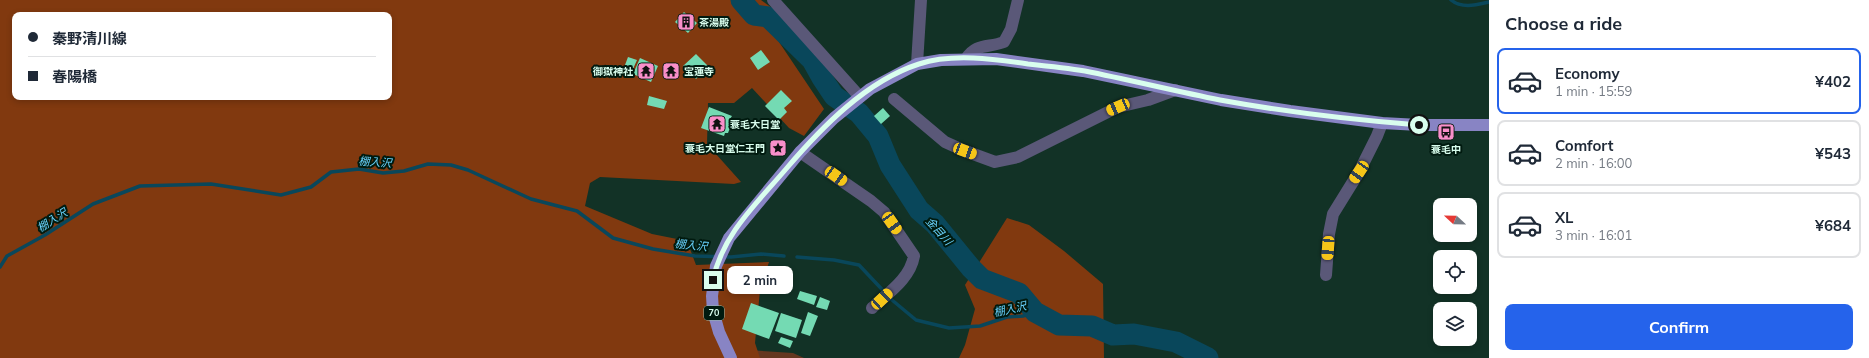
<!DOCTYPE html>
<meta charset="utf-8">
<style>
:root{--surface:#fff;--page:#f6f6f7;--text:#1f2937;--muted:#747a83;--line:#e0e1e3;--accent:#2563eb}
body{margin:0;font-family:Mulish,"Noto Sans JP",sans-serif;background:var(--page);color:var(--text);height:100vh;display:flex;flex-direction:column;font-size:15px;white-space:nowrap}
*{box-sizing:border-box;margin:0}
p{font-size:13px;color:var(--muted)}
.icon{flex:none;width:22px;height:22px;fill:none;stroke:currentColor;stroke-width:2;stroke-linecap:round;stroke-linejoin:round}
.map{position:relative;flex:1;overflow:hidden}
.side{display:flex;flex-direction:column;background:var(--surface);width:380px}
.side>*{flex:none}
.hud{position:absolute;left:12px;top:12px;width:380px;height:88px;border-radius:8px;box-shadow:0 2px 6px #0003;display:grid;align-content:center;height:88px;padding:0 16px;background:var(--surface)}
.needle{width:26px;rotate:292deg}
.fabs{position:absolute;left:1433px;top:198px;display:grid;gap:8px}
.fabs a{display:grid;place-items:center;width:44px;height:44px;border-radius:8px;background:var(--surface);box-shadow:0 2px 6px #0003;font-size:20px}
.end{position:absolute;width:18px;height:18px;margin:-9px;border:5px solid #d9feee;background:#111;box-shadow:0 0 0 2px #111}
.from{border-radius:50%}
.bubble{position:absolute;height:28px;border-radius:8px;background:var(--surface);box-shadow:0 2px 6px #0003;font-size:13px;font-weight:700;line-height:28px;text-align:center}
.car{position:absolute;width:12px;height:24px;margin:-12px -6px;border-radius:5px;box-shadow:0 0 3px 1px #0007;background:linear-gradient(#f5c518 24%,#345 0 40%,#f5c518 0 76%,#345 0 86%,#f5c518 0)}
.hud b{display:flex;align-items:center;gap:14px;height:38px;font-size:15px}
.hud b+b{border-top:1px solid var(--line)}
.hud i{width:10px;height:10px;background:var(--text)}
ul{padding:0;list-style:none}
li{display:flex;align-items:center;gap:12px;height:66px;margin:0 8px 6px;padding:0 8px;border:2px solid var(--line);border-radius:8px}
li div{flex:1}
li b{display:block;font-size:15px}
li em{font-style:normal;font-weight:700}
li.selected{border-color:var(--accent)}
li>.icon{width:36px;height:36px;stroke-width:1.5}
h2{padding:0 16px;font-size:18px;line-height:48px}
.cta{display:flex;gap:8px;margin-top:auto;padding:8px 16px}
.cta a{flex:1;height:46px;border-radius:8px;background:var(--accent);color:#fff;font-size:16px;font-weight:700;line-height:46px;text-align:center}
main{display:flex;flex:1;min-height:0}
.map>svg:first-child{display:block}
</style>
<main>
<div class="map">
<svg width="1489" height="358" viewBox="0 0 1489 358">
<rect width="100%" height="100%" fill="#123226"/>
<path fill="#643720" d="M747,350L793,353L804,358H751Z"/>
<path fill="#81390f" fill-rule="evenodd" d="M0,0H761L772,8L775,36L824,109L804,136L789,128L752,88L734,103H708L707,144L741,182L734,184L600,177L590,183L585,206L652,234L687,241L696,265L769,262L760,290L755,343L760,358H0ZM15,15H389V97H15Z
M1007,218L1029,225L1064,251L1103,284L1104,358H959L965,345L975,309L965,285Z"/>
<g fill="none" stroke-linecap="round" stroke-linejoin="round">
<path stroke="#09475b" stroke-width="3.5" d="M1451,0C1462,9 1476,5 1489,2
M797,257L834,260L859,265L892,300L916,320L949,328L980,326L1007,317L1023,316L1035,312
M0,267L7,256L45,235L93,204L140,186L211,184L281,195L311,187L331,172L359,169L383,173L404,171L428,164L451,165L468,170L531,199L577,211L613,238L653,249L695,256L731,257L761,254L784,256"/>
<path stroke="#09475b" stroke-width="21" d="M741,0L754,15L768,17L812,60L822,78L834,96L859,113L878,136L890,165L919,210L935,224L971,268L982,279L1019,293L1035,312L1059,325L1092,326L1113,335L1134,334L1176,342L1208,358"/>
</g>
<path fill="#74dab3" d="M684,12L697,23L688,33L675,22Z
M761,50L770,62L758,70L750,58Z
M696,54L709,67L706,70L708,72L701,78L699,76L696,79L683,66Z
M628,57L637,60L633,69L625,65Z
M640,58L658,66L651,82L633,74Z
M781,90L792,101L784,108L787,112L779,120L765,106Z
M649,96L667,101L664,109L647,105Z
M709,107L732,116L730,119L733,120L728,133H725L724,136L701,128Z
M883,108L890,116L881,124L874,116Z
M800,291L817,296L814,305L797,299Z
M820,297L830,301L827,310L816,307Z
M751,303L779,313L769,339L742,329Z
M808,312L818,316L810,336L801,333Z
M781,313L802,320L796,338L775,331Z
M781,337L793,341L790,348L778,343Z"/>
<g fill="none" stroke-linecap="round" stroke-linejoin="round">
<path stroke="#5a5878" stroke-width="12" d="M773,0L860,97
M966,59C976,43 988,48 1004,42L1011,29L1018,0
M917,64L921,0
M894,99L945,142L965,151L995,162L1018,157L1118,107L1148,100L1175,90
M800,152L871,201L884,212L914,256C910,279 888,293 872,308
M1326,275L1329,234L1333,214L1359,172L1377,136L1382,123"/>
<path stroke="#8884c4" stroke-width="12" d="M731,358L719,332L713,311L712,296L716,266L729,238L800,152L834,118L870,89L917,64L941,60L996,59L1083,71L1221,100L1290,111L1382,123L1419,125H1489"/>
</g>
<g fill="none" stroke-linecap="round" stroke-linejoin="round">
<path stroke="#d9feee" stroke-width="5" d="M713,280C722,235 757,203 786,169C821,128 866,81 919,64C952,53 994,59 1028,64C1047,66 1066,68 1085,71C1130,80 1175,91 1220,100C1286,112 1353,120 1419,125"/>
</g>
<defs>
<g id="building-square" transform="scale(0.9)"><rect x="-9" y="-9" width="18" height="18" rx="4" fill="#f98fca" stroke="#001a0f"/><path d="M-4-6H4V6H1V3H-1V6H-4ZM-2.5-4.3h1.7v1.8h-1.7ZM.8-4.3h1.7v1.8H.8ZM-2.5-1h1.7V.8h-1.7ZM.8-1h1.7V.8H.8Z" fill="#111"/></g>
<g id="temple-square" transform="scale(0.9)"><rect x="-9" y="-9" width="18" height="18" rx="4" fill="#f98fca" stroke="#001a0f"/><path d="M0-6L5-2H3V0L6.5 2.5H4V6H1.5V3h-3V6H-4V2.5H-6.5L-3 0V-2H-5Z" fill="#111"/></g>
<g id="bus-square" transform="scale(0.9)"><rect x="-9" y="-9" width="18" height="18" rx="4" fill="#f98fca" stroke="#001a0f"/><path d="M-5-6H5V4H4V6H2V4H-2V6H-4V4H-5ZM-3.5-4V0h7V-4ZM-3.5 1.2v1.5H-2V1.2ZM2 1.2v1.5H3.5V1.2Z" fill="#111"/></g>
<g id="sight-square" transform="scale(0.9)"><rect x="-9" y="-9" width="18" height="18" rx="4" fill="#f98fca" stroke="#001a0f"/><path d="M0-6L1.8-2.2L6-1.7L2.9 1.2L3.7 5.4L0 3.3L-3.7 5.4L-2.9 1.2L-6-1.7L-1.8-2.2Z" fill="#111"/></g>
</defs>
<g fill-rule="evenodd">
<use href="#building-square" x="686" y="22"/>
<use href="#temple-square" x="646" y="71"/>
<use href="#temple-square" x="671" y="71"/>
<use href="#temple-square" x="717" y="124"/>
<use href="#bus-square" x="1446" y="132"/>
<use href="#sight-square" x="778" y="148"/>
</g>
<g text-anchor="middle" stroke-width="4" stroke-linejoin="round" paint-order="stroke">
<rect fill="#001a0f" stroke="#98baab" stroke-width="1" x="704" y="306" width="20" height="14" rx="3"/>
<g font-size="9" font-weight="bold" fill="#d9feee">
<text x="714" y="316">70</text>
</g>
<g font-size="10" font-weight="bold" fill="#d9feee" stroke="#001a0f" text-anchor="start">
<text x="699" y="26">茶湯殿</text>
<text x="633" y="75" text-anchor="end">御獄神社</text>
<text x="684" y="75">宝蓮寺</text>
<text x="730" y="128">蓑毛大日堂</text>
<text x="765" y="152" text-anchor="end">蓑毛大日堂仁王門</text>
<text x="1446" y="153" text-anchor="middle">蓑毛中</text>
</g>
<g font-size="11" font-style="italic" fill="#68d1fb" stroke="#001a0f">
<text transform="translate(375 162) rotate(4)" y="4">棚入沢</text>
<text transform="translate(52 220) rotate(-32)" y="4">棚入沢</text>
<text transform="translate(939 231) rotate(48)" y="4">金目川</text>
<text transform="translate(691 245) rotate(6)" y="4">棚入沢</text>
<text transform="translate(1010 309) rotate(-13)" y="4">棚入沢</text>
</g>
</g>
</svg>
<div class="fabs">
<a><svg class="needle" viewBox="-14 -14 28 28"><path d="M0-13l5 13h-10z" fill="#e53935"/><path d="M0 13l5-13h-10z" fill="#747a83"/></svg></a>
<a><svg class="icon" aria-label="locate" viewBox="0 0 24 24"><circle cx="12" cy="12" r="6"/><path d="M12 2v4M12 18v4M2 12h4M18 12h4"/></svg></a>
<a><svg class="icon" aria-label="layers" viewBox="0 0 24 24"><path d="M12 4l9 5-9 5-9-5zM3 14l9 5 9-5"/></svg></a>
</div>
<i class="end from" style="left:1419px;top:125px"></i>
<i class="end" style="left:713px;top:280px"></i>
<div class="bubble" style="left:727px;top:266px;width:66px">2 min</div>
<i class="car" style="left:1118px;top:107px;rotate:247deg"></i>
<i class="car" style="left:965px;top:151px;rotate:110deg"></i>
<i class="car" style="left:1359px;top:172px;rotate:214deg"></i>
<i class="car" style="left:836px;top:176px;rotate:124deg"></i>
<i class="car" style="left:892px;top:223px;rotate:145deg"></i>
<i class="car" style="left:1328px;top:248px;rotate:184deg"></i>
<i class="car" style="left:882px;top:299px;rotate:47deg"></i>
<div class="hud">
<b><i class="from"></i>秦野清川線</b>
<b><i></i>春陽橋</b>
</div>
</div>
<section class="side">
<h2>Choose a ride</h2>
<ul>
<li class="selected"><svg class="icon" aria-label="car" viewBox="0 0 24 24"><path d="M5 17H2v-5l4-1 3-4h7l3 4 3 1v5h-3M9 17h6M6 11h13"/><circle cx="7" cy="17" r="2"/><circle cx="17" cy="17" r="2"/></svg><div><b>Economy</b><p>1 min · 15:59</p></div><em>¥402</em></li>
<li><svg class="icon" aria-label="car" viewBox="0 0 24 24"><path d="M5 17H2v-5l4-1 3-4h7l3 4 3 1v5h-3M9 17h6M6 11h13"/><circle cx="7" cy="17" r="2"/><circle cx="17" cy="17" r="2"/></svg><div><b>Comfort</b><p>2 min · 16:00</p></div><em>¥543</em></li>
<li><svg class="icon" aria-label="car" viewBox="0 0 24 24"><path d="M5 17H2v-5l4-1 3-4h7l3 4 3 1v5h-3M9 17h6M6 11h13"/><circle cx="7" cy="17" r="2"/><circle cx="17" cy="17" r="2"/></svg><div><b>XL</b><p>3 min · 16:01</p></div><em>¥684</em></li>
</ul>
<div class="cta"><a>Confirm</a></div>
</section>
</main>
